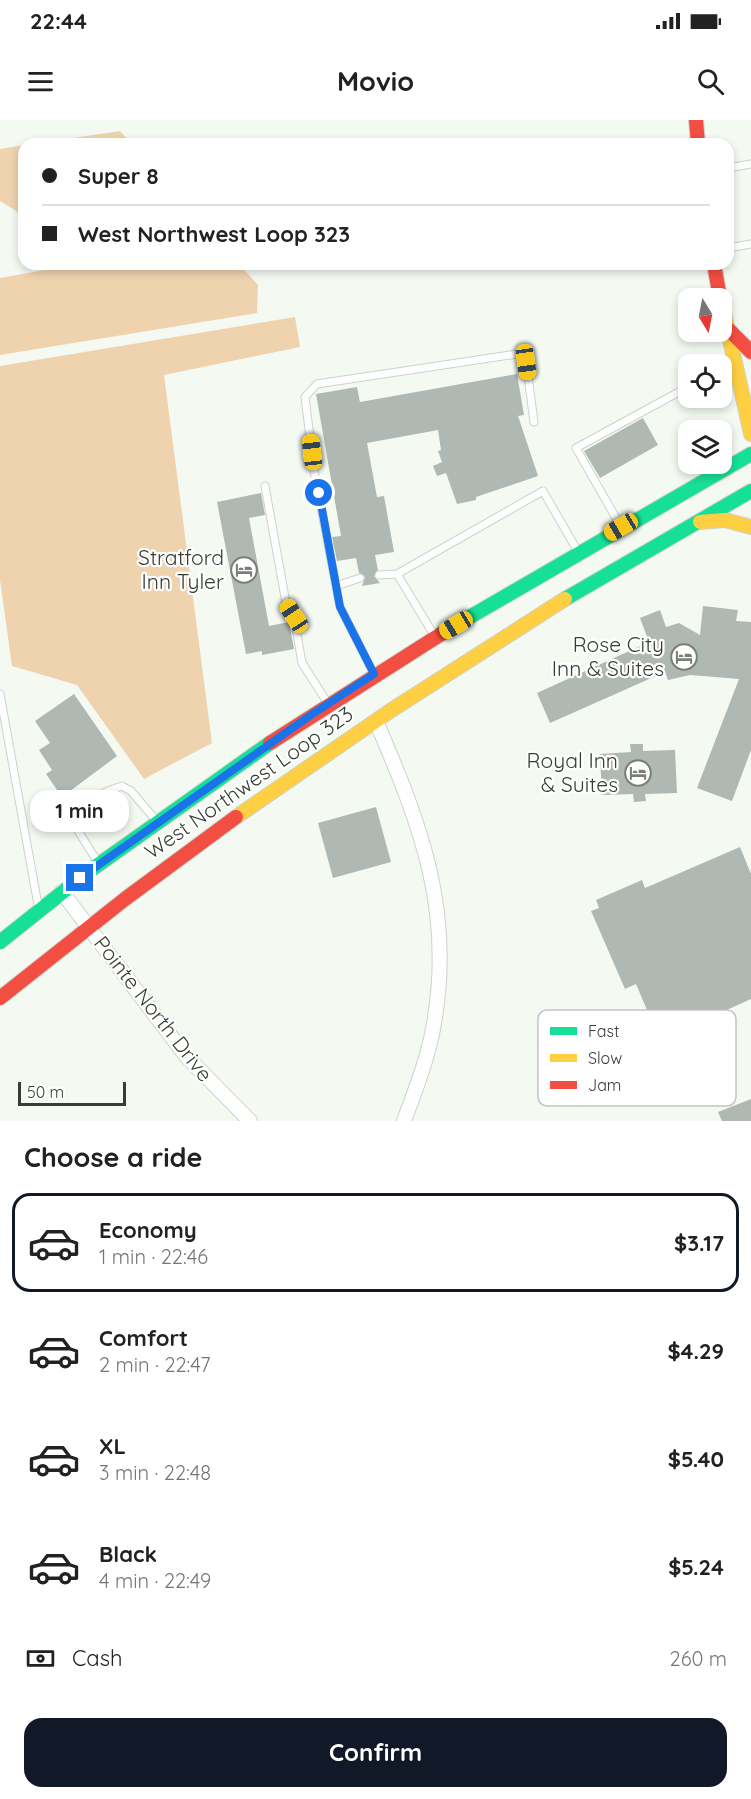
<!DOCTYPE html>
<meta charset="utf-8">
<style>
:root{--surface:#fff;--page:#f6f6f6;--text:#222;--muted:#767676;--line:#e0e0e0;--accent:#111827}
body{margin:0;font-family:Quicksand,sans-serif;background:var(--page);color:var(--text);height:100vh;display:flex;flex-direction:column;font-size:22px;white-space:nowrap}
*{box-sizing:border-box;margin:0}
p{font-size:20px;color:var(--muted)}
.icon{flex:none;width:33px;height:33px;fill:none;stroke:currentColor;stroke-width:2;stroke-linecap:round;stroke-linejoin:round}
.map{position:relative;height:1001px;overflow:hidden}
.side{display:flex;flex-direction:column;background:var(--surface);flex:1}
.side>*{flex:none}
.top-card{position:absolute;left:18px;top:18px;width:716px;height:132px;border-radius:18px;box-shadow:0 3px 9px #0003;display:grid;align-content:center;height:132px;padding:0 24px;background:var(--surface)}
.needle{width:39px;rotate:170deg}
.fabs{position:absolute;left:678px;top:168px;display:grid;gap:12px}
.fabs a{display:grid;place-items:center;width:54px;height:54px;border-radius:12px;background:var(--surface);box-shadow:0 3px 9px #0003;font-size:30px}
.scale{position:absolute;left:18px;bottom:15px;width:108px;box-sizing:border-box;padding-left:6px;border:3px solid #363d33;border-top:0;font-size:16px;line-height:21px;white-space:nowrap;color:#363d33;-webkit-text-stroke:4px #fff;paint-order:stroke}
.end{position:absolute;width:27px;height:27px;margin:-14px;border:8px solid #1a73e8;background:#fff;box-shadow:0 0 0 3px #fff}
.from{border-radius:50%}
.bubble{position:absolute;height:42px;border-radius:18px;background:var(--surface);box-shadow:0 3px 9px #0003;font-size:20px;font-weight:800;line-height:42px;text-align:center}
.car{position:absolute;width:18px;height:36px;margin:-18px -9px;border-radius:8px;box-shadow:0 0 4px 2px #0007;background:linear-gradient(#f5c518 24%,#345 0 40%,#f5c518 0 76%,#345 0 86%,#f5c518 0)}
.top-card b{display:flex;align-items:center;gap:21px;height:57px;font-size:22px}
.top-card b+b{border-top:2px solid var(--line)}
.top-card i{width:15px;height:15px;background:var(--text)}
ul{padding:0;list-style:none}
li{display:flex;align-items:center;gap:18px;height:99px;margin:0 12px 9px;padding:0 12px;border:3px solid transparent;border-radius:18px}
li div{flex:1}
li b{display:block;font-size:22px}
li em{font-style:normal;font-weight:800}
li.current{border-color:var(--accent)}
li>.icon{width:54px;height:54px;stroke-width:1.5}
h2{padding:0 24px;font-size:27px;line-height:72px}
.pay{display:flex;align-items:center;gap:15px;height:66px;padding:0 24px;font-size:22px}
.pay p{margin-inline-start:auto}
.action{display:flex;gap:12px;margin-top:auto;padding:12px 24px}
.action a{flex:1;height:69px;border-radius:18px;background:var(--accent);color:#fff;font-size:24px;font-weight:800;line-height:69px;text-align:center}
.status{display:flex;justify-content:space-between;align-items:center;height:42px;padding:0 30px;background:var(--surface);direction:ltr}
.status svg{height:16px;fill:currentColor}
header{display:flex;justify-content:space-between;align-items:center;height:78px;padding:0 24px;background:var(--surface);font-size:27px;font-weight:800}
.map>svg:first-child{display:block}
</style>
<div class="status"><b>22:44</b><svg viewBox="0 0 49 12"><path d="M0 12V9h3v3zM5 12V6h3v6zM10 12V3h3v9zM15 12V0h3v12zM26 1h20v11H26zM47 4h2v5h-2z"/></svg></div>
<header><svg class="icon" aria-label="menu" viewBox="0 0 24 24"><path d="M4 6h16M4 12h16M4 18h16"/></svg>Movio<svg class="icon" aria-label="search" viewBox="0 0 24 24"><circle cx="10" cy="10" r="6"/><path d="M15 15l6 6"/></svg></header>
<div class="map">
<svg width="751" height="1001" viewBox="0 0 751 1001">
<rect width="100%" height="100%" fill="#f4faf2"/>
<path fill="#efd3af" d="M120,11L132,24H33Z
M24,25V96L0,81V29Z
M44,144H239L258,165L257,193L0,235V158L45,150Z
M295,197L300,227L164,255L212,623L144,659L77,565L12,546L0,460V246Z"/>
<path fill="#afb8b2" d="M517,254L524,295L518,296L538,356L476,377V380L457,384L446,353L437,356L433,346L442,342L438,331L441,330L438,310L367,323L377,377L384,376L394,432L375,435L378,450L374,456L380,463L362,466L365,457L359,453L356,438L337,441L332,417L341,416L316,274L357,267L360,282Z
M643,298L658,325L600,358L584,331Z
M261,373L265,395L249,398L269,506L289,502L294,529L262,535V531L246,534L217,382Z
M703,486L738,490L736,501L751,502V630L732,681L697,668L739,559L690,555L668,560L665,552L550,603L537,573L649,522L640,498L660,490L666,507L679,503L700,515Z
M74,574L117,636L62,677L46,654L52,650L39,630L50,623L35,601Z
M630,624H643V631L675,630L677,673L645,674L646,681L634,682L633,674L602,675L600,634L631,632Z
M376,687L391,742L333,758L318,703Z
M740,727L751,754V879L720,893L724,900L670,924L666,913L658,916L636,864L625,869L591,791L599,788L596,780L642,760L645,768Z
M751,979V1001H722L718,992Z"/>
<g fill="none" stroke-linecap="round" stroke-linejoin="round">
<g stroke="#cdd3ca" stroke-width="9">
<path id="lane" d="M728,48L751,44
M728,128L751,124
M473,144H474
M265,366L286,483L294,496L302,543L327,582
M620,405L576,328L688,267
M379,455L397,454
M336,466L360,458
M434,515L397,454L543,371L577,430
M373,552L340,487L314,350L305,277L317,264L517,234L526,241L534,302
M0,574L38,785
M97,741L77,709C81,683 98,673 122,666L131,671L154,698"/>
</g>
<g stroke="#cdd3ca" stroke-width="16">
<path id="street" d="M376,601C421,706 455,792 433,909C427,941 415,971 404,1001
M62,772L186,936L250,1001"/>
</g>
<g stroke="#cdd3ca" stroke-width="16">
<path id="fast" d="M565,479L751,371
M449,509L751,334
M0,822L88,752L270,623"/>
</g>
<g stroke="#cdd3ca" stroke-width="16">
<path id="slow" d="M722,184L751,314
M700,402L725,400L751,407
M236,697L390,591L565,479"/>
</g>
<g stroke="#cdd3ca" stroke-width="16">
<path id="jam" d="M696,0L698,24
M714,144L720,178
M726,207L751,232
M270,623L449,509
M0,878L125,779L236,697"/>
</g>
<use href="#lane" stroke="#fdfefd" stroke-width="7"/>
<use href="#street" stroke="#fdfefd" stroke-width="14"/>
<use href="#fast" stroke="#16e098" stroke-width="14"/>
<use href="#slow" stroke="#ffcf43" stroke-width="14"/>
<use href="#jam" stroke="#f24e42" stroke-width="14"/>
</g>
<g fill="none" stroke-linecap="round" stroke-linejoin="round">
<path stroke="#1a73e8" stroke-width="8" d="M80,758L311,595L374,554L340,487L319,373"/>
</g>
<defs>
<g id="hotel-ring" transform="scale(1.35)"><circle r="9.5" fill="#fff" stroke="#787f76" stroke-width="1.5"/><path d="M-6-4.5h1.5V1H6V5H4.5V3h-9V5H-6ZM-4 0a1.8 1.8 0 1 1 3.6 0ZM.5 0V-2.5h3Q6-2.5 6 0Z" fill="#787f76"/></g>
</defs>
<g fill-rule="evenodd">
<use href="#hotel-ring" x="244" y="450"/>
<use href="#hotel-ring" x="684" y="537"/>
<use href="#hotel-ring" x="638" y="653"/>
</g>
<g text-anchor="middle" stroke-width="4.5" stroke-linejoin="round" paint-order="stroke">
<g font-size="21" fill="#363d33" stroke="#fff" text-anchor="end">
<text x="224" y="445">Stratford<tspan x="224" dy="24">Inn Tyler</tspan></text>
<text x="664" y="532">Rose City<tspan x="664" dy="24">Inn &amp; Suites</tspan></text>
<text x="618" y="648">Royal Inn<tspan x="618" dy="24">&amp; Suites</tspan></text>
</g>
<g font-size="21" fill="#363d33" stroke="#fff">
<text transform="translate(249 663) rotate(-35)" y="7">West Northwest Loop 323</text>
<text transform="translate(153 889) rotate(52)" y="7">Pointe North Drive</text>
</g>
</g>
<rect x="538" y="890" width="198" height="96" rx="9" fill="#fff" stroke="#c3c5c2" stroke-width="1.5"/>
<rect x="550" y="907" width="27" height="8" fill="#16e098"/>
<rect x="550" y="934" width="27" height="8" fill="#ffcf43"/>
<rect x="550" y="961" width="27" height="8" fill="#f24e42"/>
<g font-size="16" fill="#363d33">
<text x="588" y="917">Fast</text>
<text x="588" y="944">Slow</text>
<text x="588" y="971">Jam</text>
</g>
</svg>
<div class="fabs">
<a><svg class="needle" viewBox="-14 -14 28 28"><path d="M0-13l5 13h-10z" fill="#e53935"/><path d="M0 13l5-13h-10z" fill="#767676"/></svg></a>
<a><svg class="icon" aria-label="locate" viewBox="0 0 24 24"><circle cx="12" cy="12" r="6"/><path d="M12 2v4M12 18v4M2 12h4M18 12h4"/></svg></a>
<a><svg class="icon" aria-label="layers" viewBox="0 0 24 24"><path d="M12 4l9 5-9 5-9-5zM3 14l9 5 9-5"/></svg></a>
</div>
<div class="scale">50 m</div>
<i class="end from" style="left:319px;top:373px"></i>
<i class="end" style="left:80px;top:758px"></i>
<div class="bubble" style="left:30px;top:670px;width:99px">1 min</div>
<i class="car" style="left:526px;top:242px;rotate:172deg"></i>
<i class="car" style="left:312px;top:332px;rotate:353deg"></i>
<i class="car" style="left:621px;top:407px;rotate:240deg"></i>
<i class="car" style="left:294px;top:496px;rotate:327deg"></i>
<i class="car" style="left:456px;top:505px;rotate:239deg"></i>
<div class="top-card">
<b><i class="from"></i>Super 8</b>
<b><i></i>West Northwest Loop 323</b>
</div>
</div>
<section class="side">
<h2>Choose a ride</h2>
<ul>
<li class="current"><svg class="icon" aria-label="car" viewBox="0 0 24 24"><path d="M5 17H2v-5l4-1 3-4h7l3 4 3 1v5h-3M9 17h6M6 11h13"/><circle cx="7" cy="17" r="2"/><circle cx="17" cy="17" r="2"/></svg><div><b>Economy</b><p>1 min · 22:46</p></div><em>$3.17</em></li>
<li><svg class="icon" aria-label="car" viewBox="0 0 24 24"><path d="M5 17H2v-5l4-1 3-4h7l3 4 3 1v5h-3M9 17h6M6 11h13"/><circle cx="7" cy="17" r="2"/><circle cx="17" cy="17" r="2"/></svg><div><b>Comfort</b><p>2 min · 22:47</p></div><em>$4.29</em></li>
<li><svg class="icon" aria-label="car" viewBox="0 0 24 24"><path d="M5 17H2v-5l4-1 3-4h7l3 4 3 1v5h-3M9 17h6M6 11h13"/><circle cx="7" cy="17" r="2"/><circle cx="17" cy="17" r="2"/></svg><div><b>XL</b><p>3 min · 22:48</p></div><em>$5.40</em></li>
<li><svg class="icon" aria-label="car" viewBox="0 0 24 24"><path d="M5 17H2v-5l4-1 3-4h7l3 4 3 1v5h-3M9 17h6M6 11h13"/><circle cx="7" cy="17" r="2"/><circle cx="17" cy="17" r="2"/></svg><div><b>Black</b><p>4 min · 22:49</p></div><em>$5.24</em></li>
</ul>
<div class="pay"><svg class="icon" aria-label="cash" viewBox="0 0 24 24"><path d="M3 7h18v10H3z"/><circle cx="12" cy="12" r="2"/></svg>Cash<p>260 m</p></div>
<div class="action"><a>Confirm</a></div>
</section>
